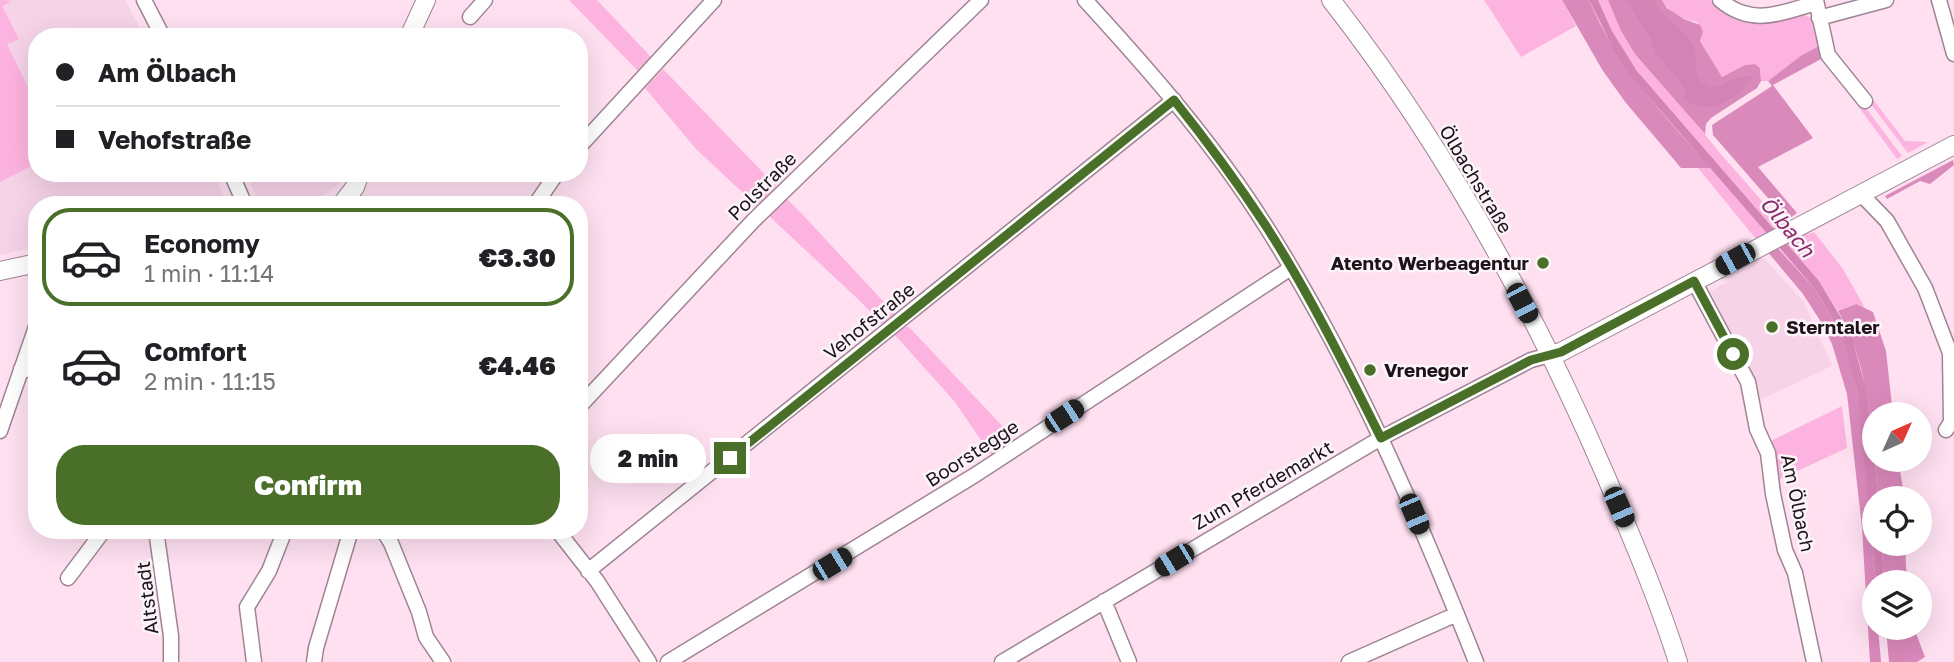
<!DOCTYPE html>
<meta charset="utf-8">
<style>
:root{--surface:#fff;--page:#f6f6f6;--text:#202124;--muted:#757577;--line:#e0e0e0;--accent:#4a6f29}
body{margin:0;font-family:"Golos Text",sans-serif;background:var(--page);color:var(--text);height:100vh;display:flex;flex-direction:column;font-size:26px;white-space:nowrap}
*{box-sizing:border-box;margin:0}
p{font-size:23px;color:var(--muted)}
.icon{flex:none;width:38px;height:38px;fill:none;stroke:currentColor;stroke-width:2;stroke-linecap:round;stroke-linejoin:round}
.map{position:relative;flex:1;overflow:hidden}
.panel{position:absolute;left:28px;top:196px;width:560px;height:343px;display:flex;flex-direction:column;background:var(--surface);border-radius:28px;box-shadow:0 7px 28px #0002}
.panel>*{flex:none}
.guide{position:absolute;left:28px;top:28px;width:560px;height:154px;border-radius:28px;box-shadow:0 7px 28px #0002;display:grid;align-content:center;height:154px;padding:0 28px;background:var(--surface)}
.needle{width:46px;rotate:45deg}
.controls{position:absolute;left:1862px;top:402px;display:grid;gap:14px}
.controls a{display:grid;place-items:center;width:70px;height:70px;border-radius:50%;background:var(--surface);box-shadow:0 7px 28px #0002;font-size:35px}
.end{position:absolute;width:32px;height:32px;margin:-16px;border:9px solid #4a6f29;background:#fff;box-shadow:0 0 0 4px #fff}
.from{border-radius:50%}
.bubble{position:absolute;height:49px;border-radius:24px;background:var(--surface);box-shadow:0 7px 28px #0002;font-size:23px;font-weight:800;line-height:49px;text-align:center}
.car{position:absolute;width:21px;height:42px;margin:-21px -10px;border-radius:9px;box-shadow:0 0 5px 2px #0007;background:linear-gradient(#222 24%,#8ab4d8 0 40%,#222 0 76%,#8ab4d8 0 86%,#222 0)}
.guide b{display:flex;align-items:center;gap:24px;height:66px;font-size:26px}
.guide b+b{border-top:2px solid var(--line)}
.guide i{width:18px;height:18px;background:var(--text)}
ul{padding:12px 0 0;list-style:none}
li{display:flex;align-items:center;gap:21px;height:98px;margin:0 14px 10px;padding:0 14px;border:4px solid transparent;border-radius:28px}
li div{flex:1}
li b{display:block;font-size:26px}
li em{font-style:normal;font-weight:800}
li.on{border-color:var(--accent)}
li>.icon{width:63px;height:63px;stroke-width:1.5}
.cta{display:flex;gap:14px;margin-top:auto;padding:14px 28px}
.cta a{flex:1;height:80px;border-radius:28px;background:var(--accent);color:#fff;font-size:28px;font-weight:800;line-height:80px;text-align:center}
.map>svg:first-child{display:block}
</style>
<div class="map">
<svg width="1954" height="662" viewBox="0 0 1954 662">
<rect width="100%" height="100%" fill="#fee0f1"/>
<path fill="#f7d3e8" d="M0,0H125L144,37H37V173H213L225,198L224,205H37V247L0,255Z
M245,173H339L343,174L337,186L321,197L295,205H265L257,197Z
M1759,257L1765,259L1804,302L1832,366L1760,400L1746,362L1710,291L1744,273Z"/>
<path fill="#fdb3df" d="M0,0L12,1L2,6L19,39L7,44L37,106V163L0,182Z
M569,0H597L651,57L638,71Z
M1484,0H1562L1576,26L1521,57Z
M1598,0H1608L1620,29L1719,152L1783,225L1774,229L1637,71L1612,31Z
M1662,0H1710C1741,34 1765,24 1804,14L1812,19L1819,46L1802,55L1768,81H1761L1760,68L1755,64L1745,65L1722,77L1700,41L1703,32L1697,22C1682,19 1670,13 1662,0Z
M663,69L776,186L757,206L696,149L645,88Z
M1871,97L1905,141L1928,142L1908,153L1867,99Z
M1862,103L1902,156L1897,159L1858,106Z
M1698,168H1711L1767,233L1756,239Z
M787,199L802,214L895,314L883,325L860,301L769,216Z
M1814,232L1843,269L1865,308L1855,304L1838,311L1819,281L1783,242Z
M904,327H909L1006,430L1011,442L991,455L955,402L895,335Z
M1842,406L1847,448L1780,479L1771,441Z"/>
<path fill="#da89bb" d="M1562,0H1589C1618,68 1662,113 1711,168H1681L1626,103L1603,71Z
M1608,0H1662L1667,8L1684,19L1700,25L1703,32L1700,41L1722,77L1745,65L1755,64L1760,68L1761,81L1757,88L1711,118L1706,124L1705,134L1635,54L1620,29Z
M1819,46L1823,58L1773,85L1813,138L1758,167L1797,213L1790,218L1774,205L1713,135L1712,125L1772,86L1768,81L1802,55Z
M1953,160L1954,165L1930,184L1920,181L1887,199L1885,196Z
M1776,246L1815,289L1843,337L1847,347L1857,390L1863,442L1875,573L1874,628H1878L1881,662H1870L1862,528L1847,394L1832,344L1821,322L1803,294L1767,251Z
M1856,304L1873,312L1886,351L1893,415H1874V452C1869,404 1863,353 1838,311Z
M1875,460H1898L1905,499H1878Z
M1882,544H1905L1907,583H1884Z
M1886,628H1914L1925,657L1917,662H1889Z"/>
<path fill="#d483b5" d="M1589,0H1598L1612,31L1637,71L1819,281L1851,334L1866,389L1874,447L1878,499H1874V544H1882L1884,583H1876L1857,390L1843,337L1815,289L1634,80L1615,52Z
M1627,0H1654C1662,20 1684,26 1693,47C1701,65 1687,78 1713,88C1727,85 1736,73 1752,77C1743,92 1726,105 1709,107C1703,108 1698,105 1692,105L1685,97V89L1681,82L1656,54L1651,39Z"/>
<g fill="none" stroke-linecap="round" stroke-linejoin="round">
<g stroke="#9f8594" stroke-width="17">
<path id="minor" d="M144,0L163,37
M1085,0C1151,72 1215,145 1267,228C1353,364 1417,513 1476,662
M1720,0C1752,27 1780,13 1816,3
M1816,0L1828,55L1865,101
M1939,0L1954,54
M470,17L485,0
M1819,18L1886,0
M579,147L714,0
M231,173L245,205
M1861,194L1887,221L1925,288L1950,353L1951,422L1946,430
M535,205L557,173
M1694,281L1748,382L1757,429L1768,453L1773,494L1785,550L1795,573L1814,662
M21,369L37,371
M579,407L753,221L981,0
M0,431L37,324
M156,530L171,636V662
M383,530L391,543L419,612L426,637L443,662
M557,530L597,581L649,662
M588,571L1174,100
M68,578L104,530
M1104,601L1129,662
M254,662L247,607L269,571L285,530
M314,662L316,648L351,530
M668,662L975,475L1291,268
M1002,662L1381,438L1531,360L1550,355
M1349,662L1457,614"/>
</g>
<g stroke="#9f8594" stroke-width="20">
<path id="tertiary" d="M1331,0C1443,143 1533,307 1605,474C1631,536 1658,598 1678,662
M409,37L426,0
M341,205L355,187L360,173
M0,271L37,263
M1550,355L1561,352L1954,145"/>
</g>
<use href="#minor" stroke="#fff" stroke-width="14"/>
<use href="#tertiary" stroke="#fff" stroke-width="18"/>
</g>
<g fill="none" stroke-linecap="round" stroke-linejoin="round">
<path stroke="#4a6f29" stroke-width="9" d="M730,458L1174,100C1206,140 1237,182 1266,226C1309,293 1345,366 1381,438L1531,360L1561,352L1694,281L1733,354"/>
</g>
<g fill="#4a6f29" stroke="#fbf5f9" stroke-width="2.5">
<circle cx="1543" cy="263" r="7"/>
<circle cx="1772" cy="327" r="7"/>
<circle cx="1370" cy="370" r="7"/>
</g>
<g text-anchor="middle" stroke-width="5" stroke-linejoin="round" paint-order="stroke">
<g font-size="19" fill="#1d1319" stroke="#fbf5f9">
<text transform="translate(1476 179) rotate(59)" y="7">Ölbachstraße</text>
<text transform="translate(762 186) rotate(-45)" y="7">Polstraße</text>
<text transform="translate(869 321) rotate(-39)" y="7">Vehofstraße</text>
<text transform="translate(972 453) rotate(-33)" y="7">Boorstegge</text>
<text transform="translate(1263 485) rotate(-30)" y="7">Zum Pferdemarkt</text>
<text transform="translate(1798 503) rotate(78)" y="7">Am Ölbach</text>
<text transform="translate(147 598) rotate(-97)" y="7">Altstadt</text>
</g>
<g font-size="19" font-weight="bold" fill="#1d1319" stroke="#fbf5f9" text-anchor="start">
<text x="1529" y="270" text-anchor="end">Atento Werbeagentur</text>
<text x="1786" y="334">Sterntaler</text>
<text x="1384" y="377">Vrenegor</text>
</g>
<g font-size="21" font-style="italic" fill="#8b2c6d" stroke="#fbf5f9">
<text transform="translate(1787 227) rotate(50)" y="7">Ölbach</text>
</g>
</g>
</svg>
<div class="controls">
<a><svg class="needle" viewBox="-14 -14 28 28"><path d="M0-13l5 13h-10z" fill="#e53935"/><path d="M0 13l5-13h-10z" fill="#757577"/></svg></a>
<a><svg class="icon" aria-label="locate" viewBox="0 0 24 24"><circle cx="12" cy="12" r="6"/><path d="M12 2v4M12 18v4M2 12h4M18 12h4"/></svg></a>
<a><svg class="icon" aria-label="layers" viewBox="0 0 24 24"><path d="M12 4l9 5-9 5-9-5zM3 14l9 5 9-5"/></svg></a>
</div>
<i class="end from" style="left:1733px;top:354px"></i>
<i class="end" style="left:730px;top:458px"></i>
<div class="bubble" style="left:590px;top:434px;width:116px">2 min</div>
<i class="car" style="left:1735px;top:259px;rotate:241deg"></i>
<i class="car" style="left:1522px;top:303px;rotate:152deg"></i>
<i class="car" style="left:1064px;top:416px;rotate:57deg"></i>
<i class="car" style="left:1619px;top:507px;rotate:156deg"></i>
<i class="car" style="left:1414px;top:514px;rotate:157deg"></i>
<i class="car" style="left:1174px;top:560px;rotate:239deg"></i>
<i class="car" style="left:832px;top:564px;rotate:59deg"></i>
<div class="guide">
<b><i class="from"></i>Am Ölbach</b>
<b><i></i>Vehofstraße</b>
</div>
<section class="panel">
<ul>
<li class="on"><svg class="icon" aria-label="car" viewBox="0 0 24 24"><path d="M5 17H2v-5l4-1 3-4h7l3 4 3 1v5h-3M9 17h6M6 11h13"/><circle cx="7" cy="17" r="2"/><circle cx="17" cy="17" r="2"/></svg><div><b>Economy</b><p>1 min · 11:14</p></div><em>€3.30</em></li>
<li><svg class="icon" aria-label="car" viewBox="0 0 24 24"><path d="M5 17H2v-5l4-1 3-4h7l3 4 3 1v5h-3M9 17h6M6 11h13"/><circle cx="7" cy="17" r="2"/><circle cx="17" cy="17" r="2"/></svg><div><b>Comfort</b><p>2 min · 11:15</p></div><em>€4.46</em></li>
</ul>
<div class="cta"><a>Confirm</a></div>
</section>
</div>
